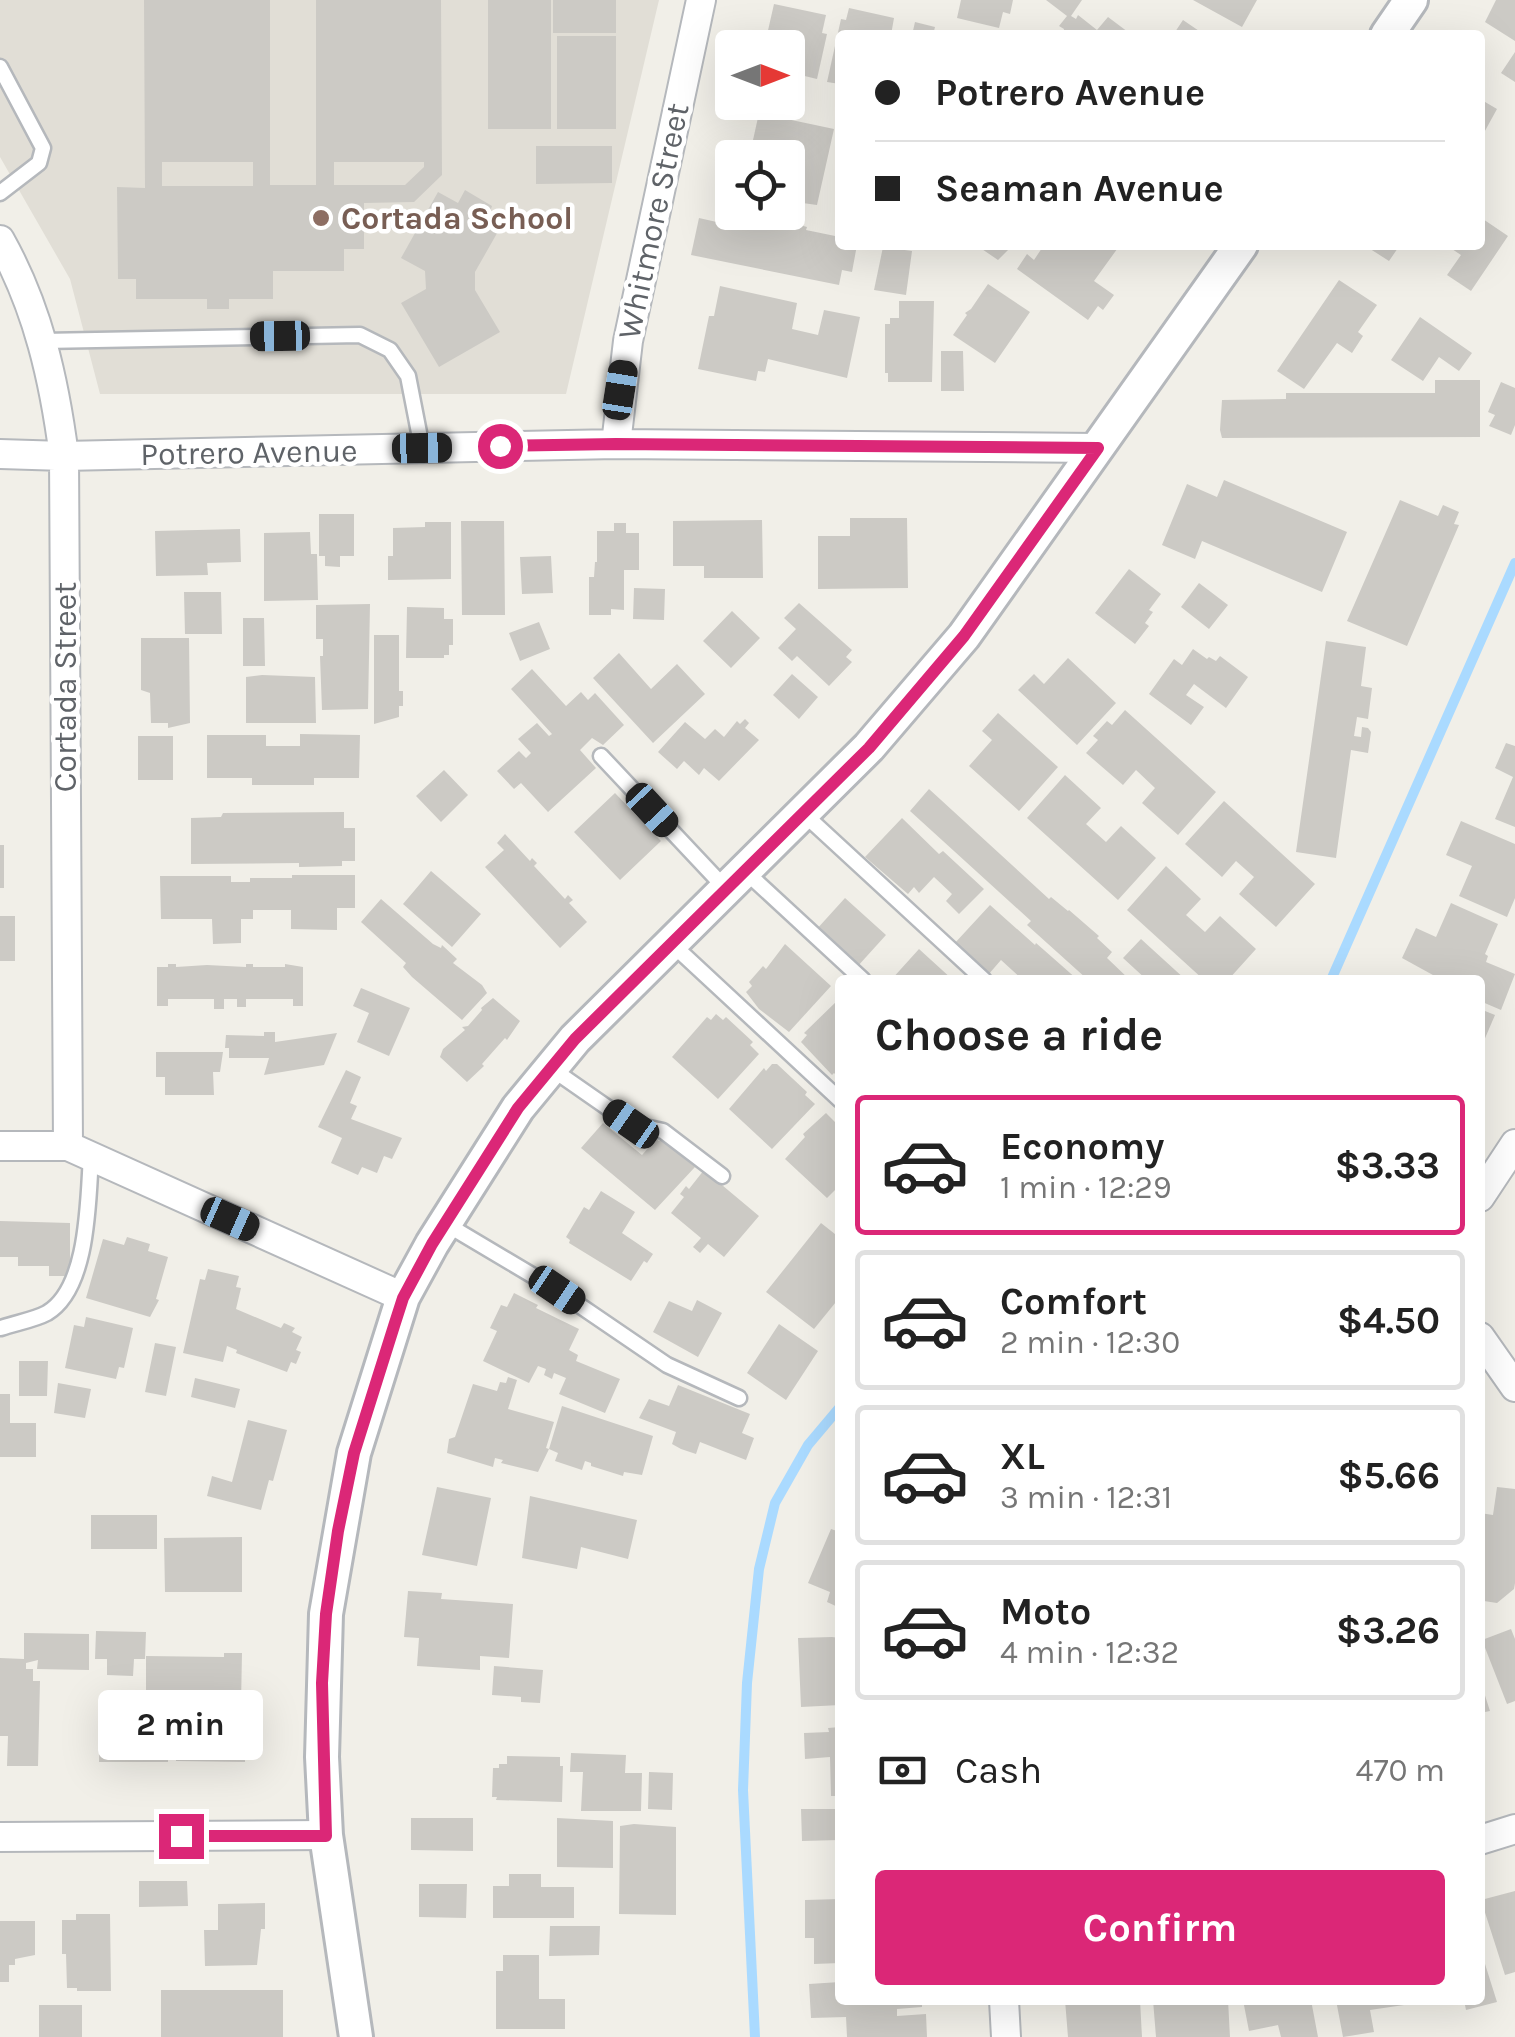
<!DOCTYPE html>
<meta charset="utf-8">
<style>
:root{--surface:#fff;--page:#f2f2f2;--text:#222;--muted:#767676;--line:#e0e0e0;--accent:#db2777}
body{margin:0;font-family:Karla,sans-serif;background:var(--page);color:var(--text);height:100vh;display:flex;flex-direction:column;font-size:38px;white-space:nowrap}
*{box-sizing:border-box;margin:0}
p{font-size:32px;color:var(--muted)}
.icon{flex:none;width:55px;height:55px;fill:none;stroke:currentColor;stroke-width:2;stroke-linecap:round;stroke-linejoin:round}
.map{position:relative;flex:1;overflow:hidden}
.side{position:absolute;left:835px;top:975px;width:650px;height:1030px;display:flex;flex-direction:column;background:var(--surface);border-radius:10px;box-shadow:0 10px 40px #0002}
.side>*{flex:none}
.guide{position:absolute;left:835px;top:30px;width:650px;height:220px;border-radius:10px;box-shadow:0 10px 40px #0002;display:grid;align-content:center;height:220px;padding:0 40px;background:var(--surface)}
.needle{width:65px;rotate:90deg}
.buttons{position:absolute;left:715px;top:30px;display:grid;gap:20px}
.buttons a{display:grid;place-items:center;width:90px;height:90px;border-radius:10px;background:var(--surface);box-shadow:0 10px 40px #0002;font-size:50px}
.end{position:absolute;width:45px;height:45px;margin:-22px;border:12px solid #db2777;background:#fff;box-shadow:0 0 0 5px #fff}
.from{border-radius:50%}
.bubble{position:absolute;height:70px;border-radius:10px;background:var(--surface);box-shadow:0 10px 40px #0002;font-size:32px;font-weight:700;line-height:70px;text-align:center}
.car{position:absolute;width:30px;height:60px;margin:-30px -15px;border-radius:12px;box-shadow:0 0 8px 2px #0007;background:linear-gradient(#222 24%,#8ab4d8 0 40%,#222 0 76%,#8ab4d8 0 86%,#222 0)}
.guide b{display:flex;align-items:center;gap:35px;height:95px;font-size:38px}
.guide b+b{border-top:2px solid var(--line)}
.guide i{width:25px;height:25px;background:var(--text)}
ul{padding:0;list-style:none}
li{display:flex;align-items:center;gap:30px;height:140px;margin:0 20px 15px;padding:0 20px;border:5px solid var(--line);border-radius:10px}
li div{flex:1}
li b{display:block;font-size:38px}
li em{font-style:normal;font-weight:700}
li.active{border-color:var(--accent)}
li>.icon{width:90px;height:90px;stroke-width:1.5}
h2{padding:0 40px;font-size:45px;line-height:120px}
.pay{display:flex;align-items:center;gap:25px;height:110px;padding:0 40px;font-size:38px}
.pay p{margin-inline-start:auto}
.cta{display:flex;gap:20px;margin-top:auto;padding:20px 40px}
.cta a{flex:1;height:115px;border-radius:10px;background:var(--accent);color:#fff;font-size:40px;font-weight:700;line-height:115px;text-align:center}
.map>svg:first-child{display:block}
</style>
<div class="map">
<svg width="1515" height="2037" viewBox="0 0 1515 2037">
<rect width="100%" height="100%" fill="#f1efe8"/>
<path fill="#e1ded6" d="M0,0H659L566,394H100L70,279L0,157Z"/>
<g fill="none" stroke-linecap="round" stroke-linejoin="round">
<path stroke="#aadaff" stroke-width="10" d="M1331,980L1515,563
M755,2037L743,1790L747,1683L759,1569L775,1503L808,1445L840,1407"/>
</g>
<path fill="#cccac5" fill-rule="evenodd" d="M144,0H270V185H316V0H441L442,175L414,202L364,203V249H344V271H273V299H229V309H207V299H136V279H118L117,187L145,188ZM162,162H253V186H162ZM334,162H424V167L405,185H334Z
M488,0H551V129H488Z
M553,0H616V33H553Z
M961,0H1013L1010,14L1003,12L999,28L957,18Z
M1046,0H1082L1071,16L1076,19L1078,15L1097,30L1108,17L1132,35H1063L1064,29L1059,26L1067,16Z
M1193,0H1257L1242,27Z
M1496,0H1515V41L1485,22Z
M774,4L826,15L822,33L827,34L817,79L788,72V48H764Z
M849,8L894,18L891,35H840V84L827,82L841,19L846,20Z
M1183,20L1205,35H1173Z
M915,22L935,27L933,35H912Z
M557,36H616V129H557Z
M1515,52V82L1501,73Z
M1480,99L1497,109L1480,140Z
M759,113L834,129L817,205L788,201V158H749Z
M536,146H612V183L536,184Z
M465,190L492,206L487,221L500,228L475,272V290L500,332L439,367L401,303L426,289L425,271L401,258L438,192L458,203Z
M726,205L732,206V212H759V219L800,228V225L807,227L806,230L840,237V245H857L852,272L842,270L839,285L691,255L699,218L721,223Z
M1480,217L1508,236L1471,291L1447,275L1461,255L1446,245H1480Z
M976,245H1013L998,260Z
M1044,245H1120L1094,281L1114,295L1103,310L1098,306L1088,320L1017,269L1027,254L1034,260Z
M1364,245H1400L1389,261Z
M883,247L912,251L906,295L874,290Z
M1339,280L1377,305L1358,332L1363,336L1352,353L1337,343L1304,389L1277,371Z
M988,284L1030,312L995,363L953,335L967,315L965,313L971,309Z
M720,286L797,303L792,329L818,335L824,310L860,317L847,378L768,359L765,372L758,371L756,381L698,369L709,316H714Z
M899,301H934L932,382H888V373H885V324H890V318H899Z
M1420,317L1472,353L1459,371L1439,357L1423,381L1391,360Z
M941,351H963L964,391H941Z
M1435,380H1480V437L1222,438L1220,430L1222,400L1286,399V393H1435Z
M1501,382L1515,388V425L1511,435L1489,426L1495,415L1488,412Z
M1224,480L1347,532L1322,592L1202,541L1195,559L1162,545L1187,484L1217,497Z
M1400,500L1438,516L1443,505L1459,512L1454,524L1459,525L1407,646L1347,621Z
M319,514H354V556H340V567L325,566V556H319Z
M850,518H907L908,588L818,589V536H850Z
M762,520L763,578H704V566H673V521Z
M461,521H504L505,615H462Z
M425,522H451V579L388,580V556H393V528L425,527Z
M614,523H626V533H639V570H624V610L611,609V615H589V577H594L595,562H597V531H614Z
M240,529L241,562L207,563L208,575L156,576L155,531Z
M310,532L311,554H317L318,600L264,601V533Z
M551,556L553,593L522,594L520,557Z
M1129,569L1161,594L1149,610L1153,612L1145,623L1149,626L1135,644L1095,613Z
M1199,583L1228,605L1209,629L1181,607Z
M634,588L665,589L664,620L633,619Z
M184,592H221L222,634H185Z
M799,603L852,650L846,657L852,662L829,686L797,656L792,661L778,648L796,629L784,618Z
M370,604L368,709L322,710L320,656H323V639H316V605Z
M407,607L444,608V619H453V645H449V655H444V658H406Z
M732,611L760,638L731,668L703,641Z
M243,618H264L265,666H243Z
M539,622L550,649L520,661L509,633Z
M374,635H399V691H403V706H399V717L374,724Z
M141,638H189L190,723L168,728V723H151L150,693L141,690Z
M1326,641L1366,647L1361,686L1372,688L1368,719L1357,717L1354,736L1361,737L1362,727L1368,728L1371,732L1368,753L1351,750L1336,858L1296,852Z
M1193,649L1207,659L1209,657L1216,661L1220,656L1248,677L1226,708L1194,684L1186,695L1204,707L1191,725L1149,694L1174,659L1182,665Z
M619,653L651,689L677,664L705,694L653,743L593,678Z
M1068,658L1116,703L1077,745L1018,690L1034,674L1044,684Z
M532,669L566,706L581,692L588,700L595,693L624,725L603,745L592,738L580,750L596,768L548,812L521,783L514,789L497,771L519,751L526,758L531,753L518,739L537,723L549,736L552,734L511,689Z
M792,674L818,697L799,719L773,695Z
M262,675L315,677L316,723H246V677Z
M1125,710L1216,792L1178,835L1142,803L1155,788L1136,770L1123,785L1086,753L1098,740L1093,736L1107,721L1112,725Z
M998,713L1058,767L1019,811L969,766L992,740L982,731Z
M745,719L749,723L745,728L759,740L719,781L704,768L699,775L684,761L677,769L658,752L685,722L705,739L715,729L724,737L737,721L740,724Z
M300,734L360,735L359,778H314V785H252V778H207V735H266V746H300Z
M138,736H173V780H138Z
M1506,743L1515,746V827L1495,819L1513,777L1495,768Z
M444,770L468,795L441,822L416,796Z
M1065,775L1101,808L1086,824L1106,842L1121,826L1156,858L1118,900L1027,818Z
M929,789L1049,899L1051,897L1068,911L1069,910L1099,936L1097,938L1112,952L1107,958L1130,980L1087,979L1027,925L1031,921L910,811Z
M615,793L661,841L620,880L574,832Z
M1224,801L1315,884L1276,927L1239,894L1254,877L1236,861L1222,877L1185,844Z
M344,812V828H355V861H342V866L299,867V863L191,864V818L221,817L223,813Z
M902,818L939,854L943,851L984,889L959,914L946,901L952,894L934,877L919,893L914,887L908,894L865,857Z
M1461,821L1515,844V898L1507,917L1459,896L1472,866L1446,855Z
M505,834L530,861L532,858L537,863L534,866L565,899L568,895L573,900L569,903L587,922L560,948L485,867L504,850L497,843Z
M0,845H4V888H0Z
M1166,866L1201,899L1186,915L1205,932L1220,916L1256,949L1228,980H1204L1127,910Z
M431,871L481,914L452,947L403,904Z
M292,875H355V908H337V930L291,929V910H253V919H241V943L213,944L212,919H161L160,876H231V882H250V878H292Z
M845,898L886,935L857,967L816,930Z
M381,899L433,944L441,948L442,945L457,959L453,963L482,985L487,993L462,1020L412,977L403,967L406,963L361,922Z
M1451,903L1498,924L1485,954L1488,956L1486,962L1515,974L1501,1010L1480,1001V980H1442L1402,958L1416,928L1436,937Z
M990,905L1035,945L1036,943L1078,980H1023L1001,960L988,975L954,944Z
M0,916H15V961H0Z
M1141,939L1186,980H1147L1123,958Z
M785,944L831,986L789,1032L759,1009L746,992L752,986L749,982L763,966L766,969Z
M919,949L953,980H891Z
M168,964H176V967L207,965L246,967V964H253V967H285V964L303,967V1006H293V999H246V1007H237V999H224V1009H214V999H168V1006H157V967H168Z
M361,988L410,1008L389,1056L357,1042L369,1013L353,1006Z
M493,998L520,1021L507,1040L505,1038L482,1064L484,1066L467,1082L440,1057L443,1049L465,1030L462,1027L468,1026L482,1010L481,1008Z
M840,998V1079L834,1073L832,1075L801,1042L807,1035L804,1033Z
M1480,1009L1495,1015L1480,1050Z
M716,1014L723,1020L726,1017L753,1042L750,1045L759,1054L718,1099L672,1057L707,1017L711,1020Z
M264,1032H275V1042L337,1033L324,1065L264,1075L269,1058H229V1048H225L226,1035L264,1036Z
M156,1052H223L220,1072H213L214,1095H165V1077H156Z
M772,1064H777L807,1092L805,1095L815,1104L772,1149L729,1109L764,1068L766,1071Z
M346,1070L361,1077L350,1103L357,1106L351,1119L402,1138L392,1159L384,1156L377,1173L362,1167L358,1175L331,1163L342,1138L318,1127Z
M826,1113L840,1127V1185L827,1198L785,1159L805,1137L803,1134Z
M603,1123L642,1155L656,1139L659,1141L661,1139L695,1167L655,1210L581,1148Z
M704,1170L759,1216L724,1257L708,1244L700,1253L693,1247L701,1238L671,1213L684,1197L680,1194L686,1186L689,1189Z
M601,1191L635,1212L622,1233L653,1254L647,1263L644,1261L631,1281L569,1243L570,1240L566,1237L584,1207L589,1210Z
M0,1221L70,1223V1276H49V1266H18V1257H0Z
M821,1223L840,1238V1297L814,1329L766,1292Z
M127,1237L150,1244L148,1251L168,1257L156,1299L159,1300L150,1317L86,1298L103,1239L124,1245Z
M208,1269L239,1276L236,1287L241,1288L236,1309L281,1328L284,1323L295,1328L292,1332L302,1337L296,1350L301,1352L296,1364L291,1362L287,1372L236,1353L237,1350L227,1346L223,1362L183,1353L200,1279L205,1280Z
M514,1293L538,1305L536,1308L579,1329L569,1350L578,1355L576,1361L620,1379L605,1413L559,1394L566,1378L554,1373L552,1379L544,1375L546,1369L538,1366L529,1383L483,1361L497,1331L490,1328L501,1305L507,1307Z
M697,1300L722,1313L698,1357L653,1332L669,1301L692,1311Z
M86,1317L133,1328L124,1368L119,1367L116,1379L65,1368L74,1325L84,1327Z
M779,1324L818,1351L786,1400L747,1373Z
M155,1343L176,1347L166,1396L145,1392Z
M19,1361H48L47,1396H19Z
M508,1377L517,1380L508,1409L554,1422L546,1448L549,1449L562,1406L653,1436L642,1475L624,1472L623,1476L591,1466V1463L585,1461L582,1470L555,1461L558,1453L549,1449L538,1472L501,1463L503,1460L495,1458L493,1467L447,1453L449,1439L455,1437L473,1384L497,1391L500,1382L506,1383Z
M195,1378L240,1389L235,1408L191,1397Z
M58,1383L91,1389L85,1418L54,1413Z
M678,1385L750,1414L742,1433L754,1438L746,1460L700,1442L696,1454L681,1449L672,1444L676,1432L639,1418L649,1399L669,1406Z
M0,1394H10V1423H36V1457H0Z
M248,1420L287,1430L273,1481L269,1480L261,1510L207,1496L212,1476L232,1482Z
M437,1487L491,1498L477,1566L422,1555Z
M1497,1487L1515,1489V1583L1514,1589L1497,1603L1484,1601L1480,1594V1513L1493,1515Z
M530,1496L637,1520L628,1559L581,1547L577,1569L522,1558Z
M91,1515H157V1549H91Z
M831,1529L840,1532V1608L827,1602L830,1592L808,1583Z
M242,1537V1592H165L164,1538Z
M408,1591L442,1593L441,1599L513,1604L509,1658L480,1656V1670L417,1666L419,1638L404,1637Z
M1511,1629L1515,1639V1701L1507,1704L1482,1640Z
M96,1631L146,1632L145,1659H134L133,1676L107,1675V1659H95Z
M24,1633L89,1634V1670L37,1669L38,1660L26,1663V1669H33V1681H40L38,1766H7L8,1736H0V1658L24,1659Z
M832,1637L840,1638V1705L801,1707L798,1638Z
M224,1653H242L241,1703H146V1656L224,1657Z
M494,1666L543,1670L540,1703L521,1702V1697L492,1695Z
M1480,1680L1490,1711L1480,1713Z
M100,1710L168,1711V1762H99Z
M176,1711H245V1762L176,1761Z
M840,1727V1796H831L830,1757L805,1759L804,1733L829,1732L828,1728Z
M571,1753L626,1755L625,1773H642L641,1811H581L583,1772H570Z
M507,1756L560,1757V1766H563L562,1802L496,1800L497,1797H492L493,1768H499V1764H507Z
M649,1772L673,1773L672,1810L648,1809Z
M801,1809H840V1840L802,1841Z
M411,1818H473V1851L411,1850Z
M557,1818L613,1821V1868L557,1867Z
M634,1824L676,1827V1915L619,1914L620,1826Z
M509,1874H541V1887H574V1918H493V1886H509Z
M139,1881H187L188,1906L139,1907Z
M419,1884H467L466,1918L419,1917Z
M1515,1891V1972L1505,1975L1481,1900Z
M840,1899V1963L814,1964V1938H805V1900Z
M265,1903V1929H261L257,1965L205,1966L204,1930H218V1904Z
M76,1914H110L111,1991H77V1988H67L66,1954H62V1920H76Z
M0,1921H35V1955L15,1959V1965H9V1982H0Z
M550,1926H600L599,1955L549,1956Z
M1480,1948L1497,2002L1466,2010L1464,2000H1480Z
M503,1955H539V1999H565V2029H496V1971H503Z
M840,1982V2000H922V2007L897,2009V2016L926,2014L927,2037H847L846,2017L811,2018L809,1984Z
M161,1990H283V2037H161Z
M1065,2000H1140L1142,2037H1068Z
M1153,2000H1228L1230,2037H1156Z
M1243,2000H1311L1318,2037H1281L1278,2025L1249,2031Z
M1336,2000H1403L1404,2005L1370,2010L1374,2032L1343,2037Z
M39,2005H82V2037H39Z"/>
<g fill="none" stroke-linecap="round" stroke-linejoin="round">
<g stroke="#b5b8bc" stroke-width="19">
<path id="service" d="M0,67L43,148L39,163L0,193
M43,341L360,335L390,350L408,376L422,448
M601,756L727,890
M804,814L984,980
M746,872L863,980
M672,944L840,1100
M552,1069L631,1124L663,1131L722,1176
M446,1224L557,1290L667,1365L739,1398
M1,1328C15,1323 34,1320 47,1313C89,1288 88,1199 91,1156"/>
</g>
<g stroke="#b5b8bc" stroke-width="32">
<path id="minor" d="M0,240C38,308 54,379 64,456L68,1146
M616,444L628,341L701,0
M0,454L64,456L616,444L1098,448
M0,1146H68L403,1297
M1480,1197L1515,1144
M1480,1337L1515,1387
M0,1837L326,1835
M1480,1840L1515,1829
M1004,2000L1006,2037"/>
</g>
<g stroke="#b5b8bc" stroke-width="38">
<path id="tertiary" d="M1387,35L1411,0
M356,2037L326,1835L322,1757L326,1614L354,1453L403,1297L432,1244L518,1108L575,1039L869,747L964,636L1241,245"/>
</g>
<use href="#service" stroke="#fff" stroke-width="14"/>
<use href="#minor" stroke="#fff" stroke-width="28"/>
<use href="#tertiary" stroke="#fff" stroke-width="32"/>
</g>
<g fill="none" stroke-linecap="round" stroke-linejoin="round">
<path stroke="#db2777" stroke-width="12" d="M181,1836H326L322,1683L326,1614L338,1531L354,1453L394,1326L403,1298L432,1244L518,1108L575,1039L869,748L964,636L1098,448L616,444L500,446"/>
</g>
<circle fill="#8d6e63" stroke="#fff" stroke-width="4" cx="321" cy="218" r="10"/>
<g text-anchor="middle" stroke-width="9" stroke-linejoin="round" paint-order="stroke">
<g font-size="32" font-weight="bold" fill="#785e54" stroke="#fff" text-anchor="start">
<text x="341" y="229">Cortada School</text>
</g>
<g font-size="32" fill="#5f6368" stroke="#fff">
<text transform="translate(653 221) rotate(-78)" y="11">Whitmore Street</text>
<text transform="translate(249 452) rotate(-1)" y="11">Potrero Avenue</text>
<text transform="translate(65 687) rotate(-90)" y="11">Cortada Street</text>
</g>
</g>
</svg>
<div class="buttons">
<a><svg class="needle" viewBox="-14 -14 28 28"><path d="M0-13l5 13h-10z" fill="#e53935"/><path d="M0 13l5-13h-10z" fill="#767676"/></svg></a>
<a><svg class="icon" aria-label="locate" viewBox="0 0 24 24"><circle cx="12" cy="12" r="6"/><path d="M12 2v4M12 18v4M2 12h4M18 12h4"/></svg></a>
</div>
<i class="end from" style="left:500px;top:446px"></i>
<i class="end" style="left:181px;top:1836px"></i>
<div class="bubble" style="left:98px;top:1690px;width:165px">2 min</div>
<i class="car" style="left:280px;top:336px;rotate:269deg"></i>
<i class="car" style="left:620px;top:390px;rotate:9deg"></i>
<i class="car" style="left:422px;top:448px;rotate:89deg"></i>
<i class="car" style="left:652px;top:810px;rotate:137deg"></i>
<i class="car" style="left:631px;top:1124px;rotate:305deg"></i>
<i class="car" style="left:230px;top:1219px;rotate:114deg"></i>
<i class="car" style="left:557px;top:1290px;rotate:124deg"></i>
<div class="guide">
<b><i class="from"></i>Potrero Avenue</b>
<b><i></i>Seaman Avenue</b>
</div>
<section class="side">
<h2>Choose a ride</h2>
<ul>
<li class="active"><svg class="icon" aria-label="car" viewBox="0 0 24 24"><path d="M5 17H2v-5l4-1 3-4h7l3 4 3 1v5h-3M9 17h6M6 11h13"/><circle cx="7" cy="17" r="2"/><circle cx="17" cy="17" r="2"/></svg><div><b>Economy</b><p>1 min · 12:29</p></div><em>$3.33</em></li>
<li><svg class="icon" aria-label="car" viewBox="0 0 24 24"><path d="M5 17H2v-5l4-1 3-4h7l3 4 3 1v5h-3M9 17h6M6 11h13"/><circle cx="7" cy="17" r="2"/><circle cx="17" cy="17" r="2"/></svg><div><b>Comfort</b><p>2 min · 12:30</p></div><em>$4.50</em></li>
<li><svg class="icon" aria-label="car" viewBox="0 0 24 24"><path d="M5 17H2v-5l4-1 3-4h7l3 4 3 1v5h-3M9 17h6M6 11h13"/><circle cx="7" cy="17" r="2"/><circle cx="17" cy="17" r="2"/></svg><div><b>XL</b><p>3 min · 12:31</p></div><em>$5.66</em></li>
<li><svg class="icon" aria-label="car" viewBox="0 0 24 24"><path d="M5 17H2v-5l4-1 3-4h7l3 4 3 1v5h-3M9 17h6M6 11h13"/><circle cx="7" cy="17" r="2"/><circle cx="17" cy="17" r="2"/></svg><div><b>Moto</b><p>4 min · 12:32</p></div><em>$3.26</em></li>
</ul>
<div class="pay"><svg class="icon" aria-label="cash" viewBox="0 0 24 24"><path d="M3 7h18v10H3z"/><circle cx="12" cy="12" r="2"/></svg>Cash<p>470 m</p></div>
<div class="cta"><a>Confirm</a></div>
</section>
</div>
